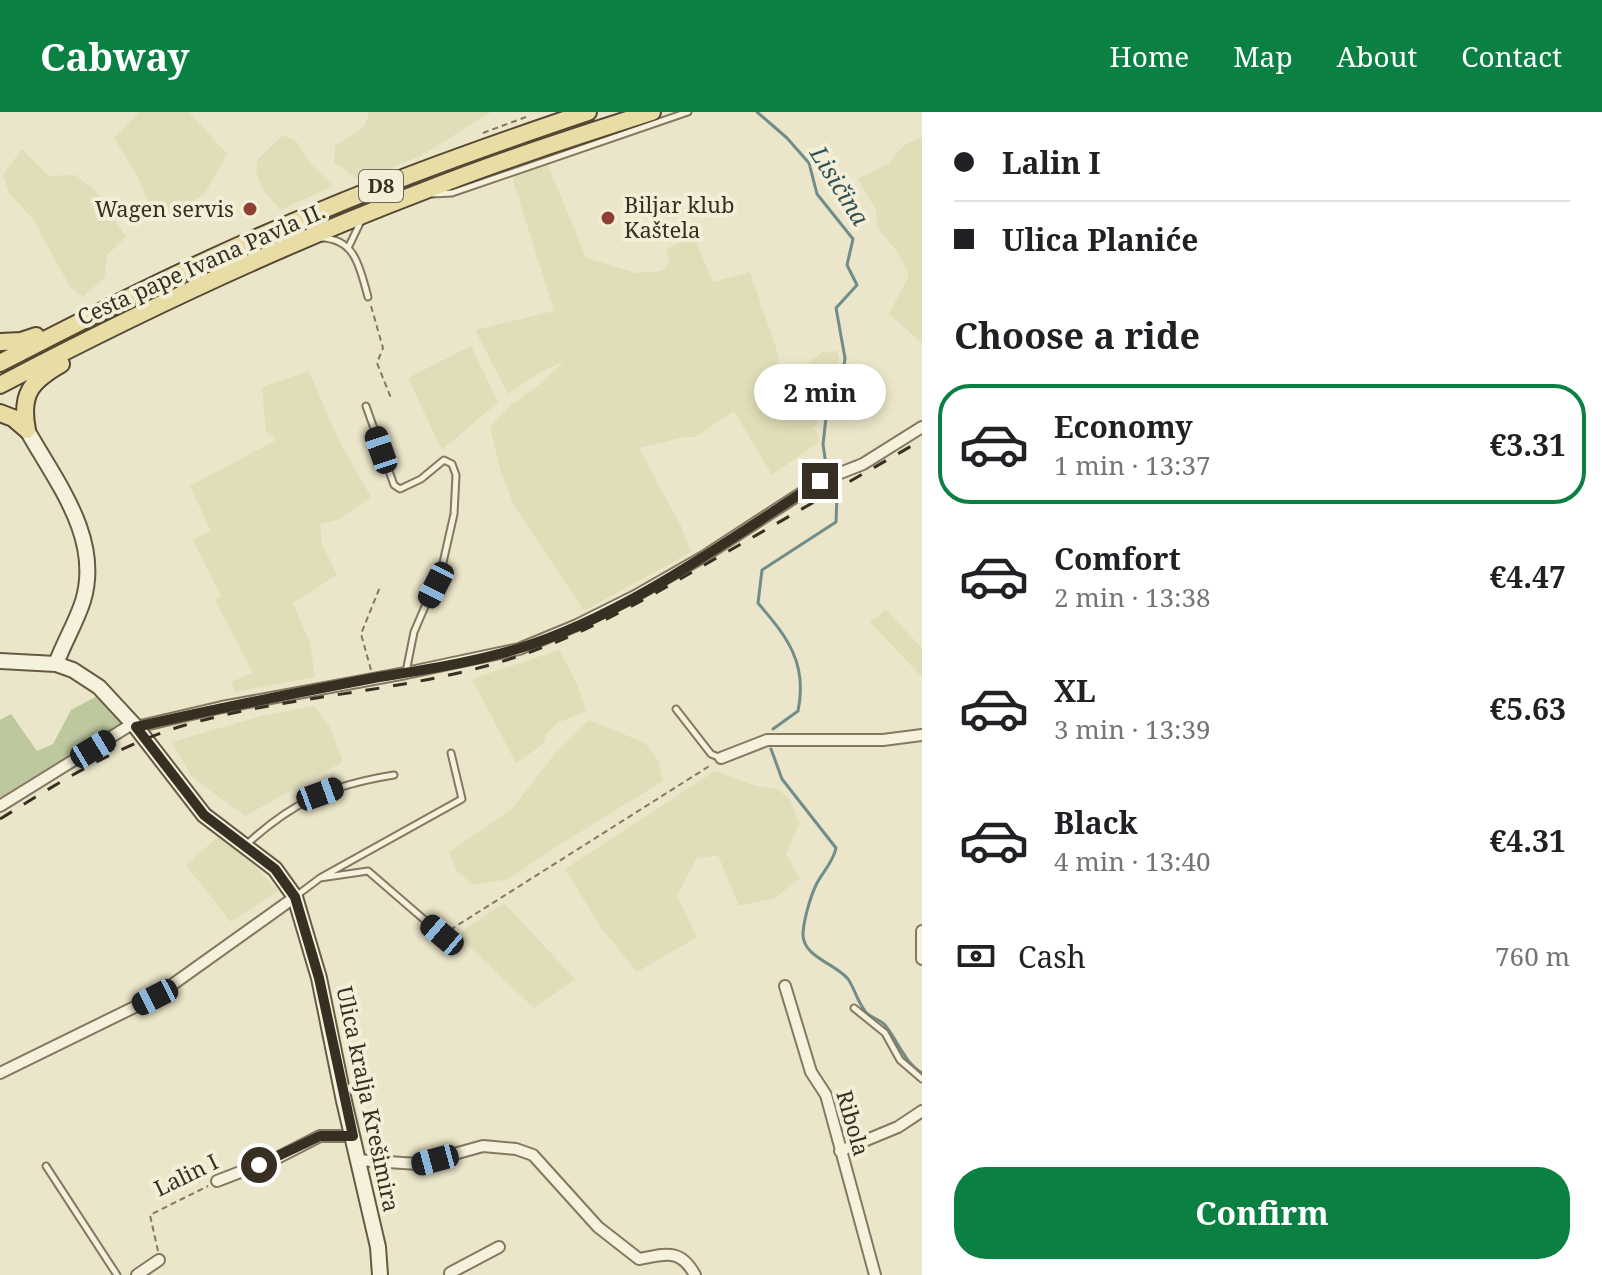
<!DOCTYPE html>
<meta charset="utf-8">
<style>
:root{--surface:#fff;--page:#f6f6f6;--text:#202124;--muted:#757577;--line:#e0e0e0;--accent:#0b8043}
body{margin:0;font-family:"Noto Serif",serif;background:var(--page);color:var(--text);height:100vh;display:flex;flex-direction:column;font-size:30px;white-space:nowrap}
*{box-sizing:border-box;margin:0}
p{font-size:26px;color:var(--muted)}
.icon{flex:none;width:44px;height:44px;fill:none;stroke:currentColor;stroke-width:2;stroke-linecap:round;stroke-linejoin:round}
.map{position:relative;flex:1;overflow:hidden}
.drawer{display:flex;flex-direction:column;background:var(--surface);width:680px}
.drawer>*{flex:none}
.guide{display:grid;align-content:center;height:176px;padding:0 32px;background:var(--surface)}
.end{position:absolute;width:36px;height:36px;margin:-18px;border:10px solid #372f22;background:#fff;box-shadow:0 0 0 4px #fff}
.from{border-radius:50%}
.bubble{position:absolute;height:56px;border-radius:28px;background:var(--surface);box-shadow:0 4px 12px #0003;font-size:26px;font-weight:700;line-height:56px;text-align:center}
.car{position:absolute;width:24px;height:48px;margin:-24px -12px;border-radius:10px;box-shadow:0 0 6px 2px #0007;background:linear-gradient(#222 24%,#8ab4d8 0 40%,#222 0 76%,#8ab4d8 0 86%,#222 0)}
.guide b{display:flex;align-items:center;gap:28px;height:76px;font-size:30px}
.guide b+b{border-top:2px solid var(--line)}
.guide i{width:20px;height:20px;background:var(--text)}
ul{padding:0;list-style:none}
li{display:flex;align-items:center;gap:24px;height:120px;margin:0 16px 12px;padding:0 16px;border:4px solid transparent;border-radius:32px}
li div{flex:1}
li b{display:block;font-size:30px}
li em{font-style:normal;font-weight:700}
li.selected{border-color:var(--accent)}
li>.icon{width:72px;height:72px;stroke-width:1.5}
h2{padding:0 32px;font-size:36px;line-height:96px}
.pay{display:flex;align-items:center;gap:20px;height:88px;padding:0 32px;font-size:30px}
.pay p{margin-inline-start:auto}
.cta{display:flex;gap:16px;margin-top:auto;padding:16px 32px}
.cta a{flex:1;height:92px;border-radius:32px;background:var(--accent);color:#fff;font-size:32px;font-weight:700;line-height:92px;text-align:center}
header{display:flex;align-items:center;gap:48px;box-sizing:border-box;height:112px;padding:0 40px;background:var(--accent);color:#fff}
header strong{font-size:38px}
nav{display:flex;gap:44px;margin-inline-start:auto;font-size:28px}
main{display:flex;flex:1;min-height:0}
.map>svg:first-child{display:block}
</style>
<header>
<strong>Cabway</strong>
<nav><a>Home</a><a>Map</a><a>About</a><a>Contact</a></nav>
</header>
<main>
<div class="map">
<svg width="922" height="1163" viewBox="0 0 922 1163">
<rect width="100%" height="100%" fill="#ebe5c9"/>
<path fill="#e0deb8" d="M139,0H189L227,42L205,81L164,111L150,93L137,63L114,26Z
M369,0H491L421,44L359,68L334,50L335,34L365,14Z
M283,23L296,29L309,50L333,74L280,98L262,76L256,59L258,47Z
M922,25V231L889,202L909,163L898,141L878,116L876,98L858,67L889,51L903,34Z
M22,37L49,64L75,63L96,79L126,125L107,143L105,165L83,185L70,175L33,107L9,81L3,63Z
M546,48L586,146L636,161L662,159L670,149L666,137L694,125L713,170L750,160L778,242L779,267L784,270L823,240L837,239L839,246L838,274L814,316L820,329L772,363L734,299L695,325H685L639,336L682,416L691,440L584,499L514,393L501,361L490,315L510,294L543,270L564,249L537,262L508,282L475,218L554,199L513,68L517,58Z
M471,234L498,290L442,338L408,266Z
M309,259L338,327L371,385L340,407L320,412L322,432L337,463L293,491L310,531L315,565L235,580L231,570L253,561L215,488L221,484L193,428L211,419L190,374L276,328L266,319L262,275Z
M886,498L922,536V565L870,510Z
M559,538L578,574L586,599L557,611L547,621L542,633L516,651L472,567Z
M314,594L330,615L343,650L245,704L192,665L172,630L261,604Z
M589,608L645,631L658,648L663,669L551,738L509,767L474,773L457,759L449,740L512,697L553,644Z
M715,659L756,674L777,677L790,687L799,712L786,742L800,766L775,786L739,794L718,743L696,747L677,784L697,825L637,860L602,817L565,757Z
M219,724L243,741L278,779L231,810L186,753Z
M504,791L575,867L534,896L457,823Z"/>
<path fill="#bec89e" d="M99,583L122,613L0,691V608L11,602L37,639L53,632L71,598Z"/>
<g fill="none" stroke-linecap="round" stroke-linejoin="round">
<path stroke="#718d8a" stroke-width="3" d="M757,0L787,26L809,51L817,82L853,127L847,153L857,173L836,196L845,246L841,277L826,306L823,332L827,360
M773,617L798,599C808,551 787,525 758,491L762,458L836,410L837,384
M771,637L782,667L836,736C833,751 822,760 816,773C810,786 804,807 803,821C802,845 835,851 848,867C855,877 857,889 865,899C870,906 880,907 885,913C898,929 904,950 922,961"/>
<g stroke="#857860" stroke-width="9">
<path id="lane" d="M433,82L452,81L688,0
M322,126C356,127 360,157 368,185
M349,134L360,111
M366,294L394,373L400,377L421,367L444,348L452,352L456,363L454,402L442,455L414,520L406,560
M676,597L711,642L721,646
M246,733C292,690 331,673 394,663
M320,766L462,687L451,641
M296,784L320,766L368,759L442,823
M854,896L885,921L900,948L922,967
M46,1054L117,1163"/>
</g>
<g stroke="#857860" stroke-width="14">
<path id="street" d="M136,615L222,595L406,561L519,537L577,513L635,484L703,445L820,369L863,352L922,315
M721,646L767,628H883L922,623
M0,694L132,612
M922,819V847
M785,874L811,960L826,983L875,1163
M0,961L155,885L295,785
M840,1039L898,1015L922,999
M357,1048L418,1052L483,1034L516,1037L533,1043L598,1115L639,1147C666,1142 680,1136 695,1163
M217,1069L279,1045L320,1024H353
M137,1163L159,1148
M451,1163L450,1161L499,1135"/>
</g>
<g stroke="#675a43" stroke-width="18">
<path id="secondary" d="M27,318C56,370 102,426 83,489C76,511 64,530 56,552
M0,549L56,552L73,558L99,575L136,615L204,703L275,757L295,785L319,866L344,989L378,1135L380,1163"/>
</g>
<g stroke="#544733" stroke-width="20">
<path id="primary" d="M0,230L21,229L36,224
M0,251C106,196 213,142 325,97C411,61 499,30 588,0
M0,273C137,201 277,135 421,80C497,50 574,25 652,0
M0,301L13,306L27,318
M27,318C20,282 31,269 61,252"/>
</g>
<path stroke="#857860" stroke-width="2" stroke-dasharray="6 4" stroke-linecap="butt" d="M483,21L526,5
M371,194L383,236L377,251L391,286
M371,558L361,522L380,475
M450,818L711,653
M158,1139L150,1103L208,1074"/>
<use href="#lane" stroke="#f6f1dc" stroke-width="5"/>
<use href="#street" stroke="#f6f1dc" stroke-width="10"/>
<use href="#secondary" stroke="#f6f1dc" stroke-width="14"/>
<use href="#primary" stroke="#e9dda6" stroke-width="16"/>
<path stroke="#372f22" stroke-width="3" stroke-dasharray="14 14" stroke-linecap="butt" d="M0,707C58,671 116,634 182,614C290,582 405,581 513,546C584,523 648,486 713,448C783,408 852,368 922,328"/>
</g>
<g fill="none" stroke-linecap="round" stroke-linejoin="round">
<path stroke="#372f22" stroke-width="10" d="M259,1053L320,1024H353L319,866L295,785L275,757L204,703L136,615C215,597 295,581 374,566C422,558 471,551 517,537C624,504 727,429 820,369"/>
</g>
<g fill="#8f4035" stroke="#f3eed8" stroke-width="3">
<circle cx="250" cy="97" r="8"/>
<circle cx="608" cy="106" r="8"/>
</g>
<g text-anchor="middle" stroke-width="8" stroke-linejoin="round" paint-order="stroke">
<rect fill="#f3eed8" stroke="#6f6859" stroke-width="2" x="359" y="58" width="44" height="32" rx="6"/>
<g font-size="20" font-weight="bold" fill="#372f22">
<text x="381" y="81">D8</text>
</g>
<g font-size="22" fill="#372f22" stroke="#f3eed8" text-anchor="start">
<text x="624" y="101">Biljar klub<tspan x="624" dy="25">Kaštela</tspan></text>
<text x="234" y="105" text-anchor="end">Wagen servis</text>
</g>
<g font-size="22" fill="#372f22" stroke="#f3eed8">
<text transform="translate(201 152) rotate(-24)" y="8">Cesta pape Ivana Pavla II.</text>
<text transform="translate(368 987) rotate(78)" y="8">Ulica kralja Krešimira</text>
<text transform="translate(853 1011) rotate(74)" y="8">Ribola</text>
<text transform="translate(186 1063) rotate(-26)" y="8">Lalin I</text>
</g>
<g font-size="24" font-style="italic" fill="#325356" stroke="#f3eed8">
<text transform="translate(839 74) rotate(58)" y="8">Lisičina</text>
</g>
</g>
</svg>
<i class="end from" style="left:259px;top:1053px"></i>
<i class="end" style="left:820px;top:369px"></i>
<div class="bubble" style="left:754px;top:252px;width:132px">2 min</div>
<i class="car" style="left:381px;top:338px;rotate:341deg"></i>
<i class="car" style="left:436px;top:473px;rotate:207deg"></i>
<i class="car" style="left:93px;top:637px;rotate:59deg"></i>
<i class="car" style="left:320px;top:682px;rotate:70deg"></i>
<i class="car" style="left:442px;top:823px;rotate:310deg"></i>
<i class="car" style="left:155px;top:885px;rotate:243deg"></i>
<i class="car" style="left:435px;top:1048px;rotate:255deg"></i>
</div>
<section class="drawer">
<div class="guide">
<b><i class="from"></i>Lalin I</b>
<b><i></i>Ulica Planiće</b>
</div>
<h2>Choose a ride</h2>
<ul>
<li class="selected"><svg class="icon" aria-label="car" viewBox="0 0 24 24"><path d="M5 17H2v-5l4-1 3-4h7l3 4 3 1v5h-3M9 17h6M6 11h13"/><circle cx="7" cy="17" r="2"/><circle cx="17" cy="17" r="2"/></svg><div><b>Economy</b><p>1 min · 13:37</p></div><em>€3.31</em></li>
<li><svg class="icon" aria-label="car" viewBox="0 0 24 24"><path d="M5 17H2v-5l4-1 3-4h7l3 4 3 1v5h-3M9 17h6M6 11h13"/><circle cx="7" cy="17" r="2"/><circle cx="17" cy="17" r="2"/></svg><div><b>Comfort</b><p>2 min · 13:38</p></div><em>€4.47</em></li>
<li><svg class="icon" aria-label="car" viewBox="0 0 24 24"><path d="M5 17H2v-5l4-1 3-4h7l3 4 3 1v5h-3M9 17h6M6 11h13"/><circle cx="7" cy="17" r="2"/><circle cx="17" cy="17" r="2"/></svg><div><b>XL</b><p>3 min · 13:39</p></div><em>€5.63</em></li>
<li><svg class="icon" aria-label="car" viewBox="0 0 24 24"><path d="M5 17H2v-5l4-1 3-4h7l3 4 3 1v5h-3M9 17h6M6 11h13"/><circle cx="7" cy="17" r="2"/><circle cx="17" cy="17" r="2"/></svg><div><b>Black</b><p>4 min · 13:40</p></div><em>€4.31</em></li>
</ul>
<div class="pay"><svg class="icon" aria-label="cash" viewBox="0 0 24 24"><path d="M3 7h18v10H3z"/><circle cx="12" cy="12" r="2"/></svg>Cash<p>760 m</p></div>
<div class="cta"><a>Confirm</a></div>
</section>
</main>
